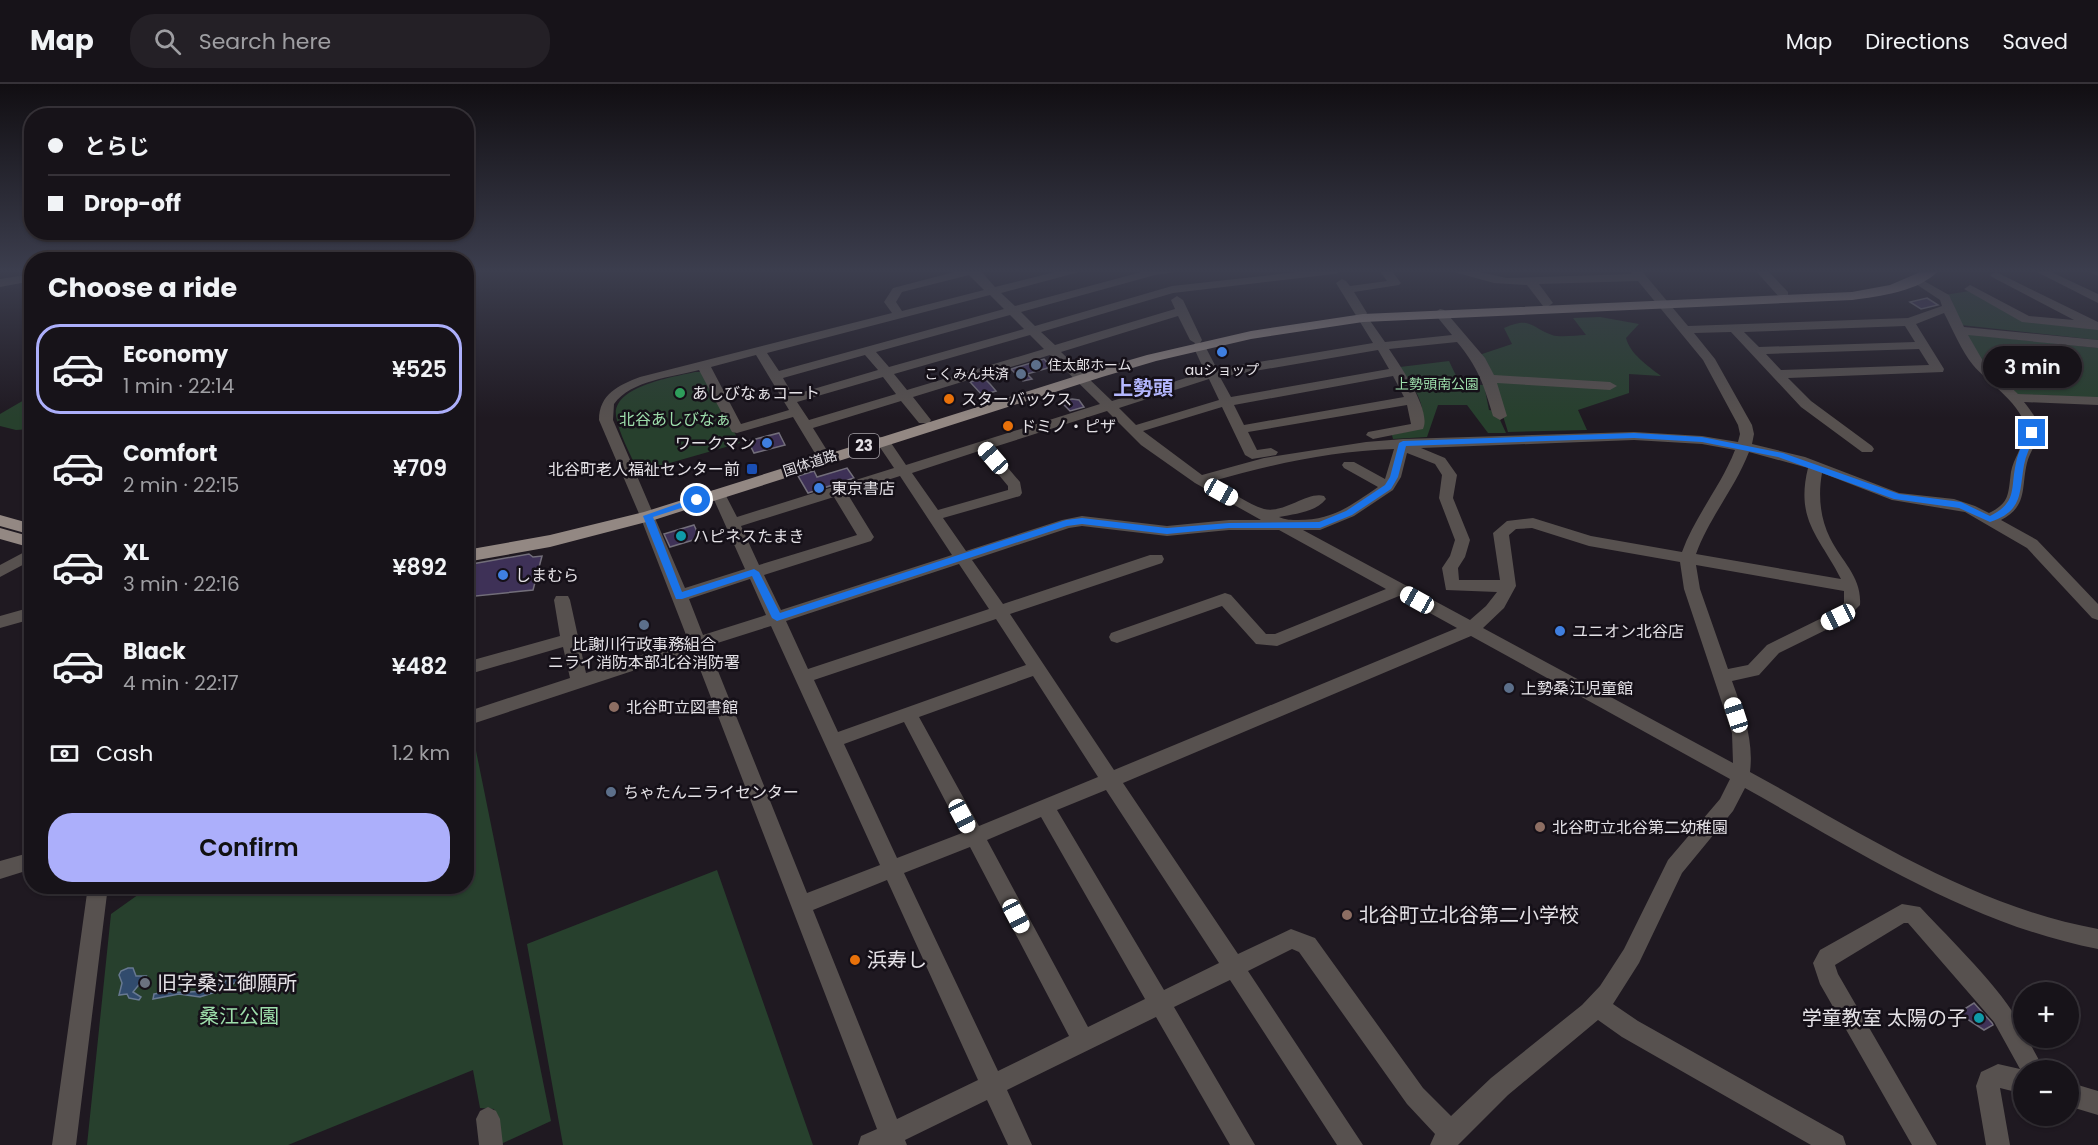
<!DOCTYPE html>
<meta charset="utf-8">
<style>
:root{--surface:#171319;--page:#242026;--text:#f1f3f6;--muted:#9e9ea2;--line:#363238;--accent:#acaffb}
body{margin:0;font-family:Poppins,"Noto Sans JP",sans-serif;background:var(--page);color:var(--text);height:100vh;display:flex;flex-direction:column;font-size:22px;white-space:nowrap}
*{box-sizing:border-box;margin:0}
p{font-size:20px;color:var(--muted)}
.icon{flex:none;width:33px;height:33px;fill:none;stroke:currentColor;stroke-width:2;stroke-linecap:round;stroke-linejoin:round}
.map{position:relative;flex:1;overflow:hidden}
.sheet{position:absolute;left:24px;top:168px;width:450px;height:642px;display:flex;flex-direction:column;background:var(--surface);border-radius:24px;box-shadow:0 2px 4px #0004,0 0 0 2px var(--line)}
.sheet>*{flex:none}
.top-card{position:absolute;left:24px;top:24px;width:450px;height:132px;border-radius:24px;box-shadow:0 2px 4px #0004,0 0 0 2px var(--line);display:grid;align-content:center;height:132px;padding:0 24px;background:var(--surface)}
.tools{position:absolute;left:2013px;top:898px;display:grid;gap:12px}
.tools a{display:grid;place-items:center;width:66px;height:66px;border-radius:50%;background:var(--surface);box-shadow:0 2px 4px #0004,0 0 0 2px var(--line);font-size:30px}
.end{position:absolute;width:27px;height:27px;margin:-14px;border:8px solid #1a73e8;background:#fff;box-shadow:0 0 0 3px #fff}
.from{border-radius:50%}
.bubble{position:absolute;height:42px;border-radius:21px;background:var(--surface);box-shadow:0 2px 4px #0004,0 0 0 2px var(--line);font-size:20px;font-weight:600;line-height:42px;text-align:center}
.car{position:absolute;width:18px;height:36px;margin:-18px -9px;border-radius:8px;box-shadow:0 0 4px 2px #0007;background:linear-gradient(#fff 24%,#345 0 40%,#fff 0 76%,#345 0 86%,#fff 0)}
.top-card b{display:flex;align-items:center;gap:21px;height:57px;font-size:22px}
.top-card b+b{border-top:2px solid var(--line)}
.top-card i{width:15px;height:15px;background:var(--text)}
ul{padding:0;list-style:none}
li{display:flex;align-items:center;gap:18px;height:90px;margin:0 12px 9px;padding:0 12px;border:3px solid transparent;border-radius:24px}
li div{flex:1}
li b{display:block;font-size:22px}
li em{font-style:normal;font-weight:600}
li.selected{border-color:var(--accent)}
li>.icon{width:54px;height:54px;stroke-width:1.5}
h2{padding:0 24px;font-size:27px;line-height:72px}
.pay{display:flex;align-items:center;gap:15px;height:66px;padding:0 24px;font-size:22px}
.pay p{margin-inline-start:auto}
.button{display:flex;gap:12px;margin-top:auto;padding:12px 24px}
.button a{flex:1;height:69px;border-radius:24px;background:var(--accent);color:#111;font-size:24px;font-weight:600;line-height:69px;text-align:center}
header{display:flex;align-items:center;gap:36px;box-sizing:border-box;height:84px;padding:0 30px;background:var(--surface);border-bottom:2px solid var(--line)}
header strong{font-size:28px}
nav{display:flex;gap:33px;margin-inline-start:auto;font-size:21px}
.search{width:420px;height:54px;background:var(--page);display:flex;align-items:center;gap:15px;box-sizing:border-box;padding:0 21px;border-radius:24px;color:var(--muted);font-size:22px}
.map>svg:first-child{display:block}
</style>
<header>
<strong>Map</strong>
<div class="search"><svg class="icon" aria-label="search" viewBox="0 0 24 24"><circle cx="10" cy="10" r="6"/><path d="M15 15l6 6"/></svg>Search here</div>
<nav><a>Map</a><a>Directions</a><a>Saved</a></nav>
</header>
<div class="map">
<svg width="2098" height="1061" viewBox="0 0 2098 1061">
<rect width="100%" height="100%" fill="#1f1921"/>
<path fill="#27402d" d="M1969,207L2011,231L2098,244V256L1961,241L1951,215L1945,211Z
M1600,233L1639,240L1626,254C1630,270 1648,282 1661,292L1629,290V309L1578,326L1587,346L1508,348L1492,297L1479,271L1512,260L1504,244C1531,232 1530,243 1552,251C1561,254 1576,251 1586,251L1573,234Z
M1966,250L2098,264V314L2015,310L1977,272Z
M1449,277L1460,300L1484,301L1489,326L1496,327L1506,349H1488L1467,321H1438L1427,353L1393,355L1392,351L1422,344C1426,315 1414,306 1400,283Z
M695,288H703L740,359L638,388C631,371 619,350 616,332C612,302 674,293 695,288Z
M31,312V345L16,346L0,342V330Z
M471,642L551,1037L501,1060L494,1025L480,1024L473,986L288,1061H87L111,830L149,803L466,802V644Z
M717,786L813,1061H563L527,860Z"/>
<path fill="#314b6d" stroke="#677891" stroke-width="1.5" d="M128,884H133L136,892H146L133,908L141,913L139,916L129,914L127,910L119,911L122,899L119,891L121,887Z
M248,888L254,890L253,893L238,896L228,904L200,913L179,910L153,915L154,910C172,906 192,911 208,905C222,900 233,892 248,888Z"/>
<path fill="#3e3157" stroke="#726e7a" stroke-width="1.5" d="M1927,214L1938,221L1921,225L1910,218Z
M1044,275L1051,283L1027,290L1032,295L1023,297L1011,285Z
M984,294L990,300L996,307L982,311L970,298Z
M1072,315L1079,316L1084,323L1070,327L1061,318Z
M779,349L785,361L754,369L748,357Z
M847,384L854,394L808,409L798,392L814,387L817,393Z
M694,441L700,454L670,463L664,450Z
M529,470L533,473L542,472L533,506L466,513V502L472,480Z
M1974,919L1992,939L1993,941L1984,946L1958,929Z"/>
<g fill="none" stroke-linecap="round" stroke-linejoin="round">
<path fill="#57514f" fill-rule="evenodd" d="M962,186H980L995,203L1063,186H1081L1079,188L1001,209L1015,222L1149,186H1177L1175,188L1155,191L1021,228L1035,242L1172,202L1316,186H1339L1338,189L1334,190L1173,209L1041,248L1055,261L1175,225L1171,216L1177,212L1183,216L1202,256L1200,259L1205,262L1217,285L1373,259L1336,199L1342,195L1346,197L1350,202L1387,197L1379,186H1391L1401,199L1399,201L1354,208L1367,229L1366,231L1385,258L1452,251L1434,229L1440,225L1444,226L1485,274L1494,291L1610,298L1617,302L1610,306L1497,299L1507,332L1500,336L1493,332C1484,301 1478,283 1457,258L1389,265C1400,282 1432,326 1423,345L1373,355L1366,351L1368,348L1411,340L1407,321L1248,348L1257,366L1271,364L1278,368L1276,371L1252,375L1245,371L1222,323L1143,347L1202,391L1264,374L1366,358L1403,355L1634,348L1702,352L1738,358L1740,350L1738,341L1703,276L1638,197L1539,200L1553,219L1547,223L1543,222L1527,201L1494,199L1454,188L1452,186H1470L1507,194L1632,190L1629,186H1641L1688,242L1908,234L1942,222L1940,216L1913,198L1911,196L1917,193L1949,211L1964,243L2098,256V264L1968,251L1983,277L2018,310L2098,313V321L2024,318C2031,327 2039,336 2039,348C2038,358 2029,369 2027,379C2021,404 2028,422 2001,436L2037,456L2098,520V536L2092,534L2027,464L1965,428L1892,416L1822,389C1818,411 1820,434 1830,454C1842,478 1862,493 1860,521L1844,537L1779,569L1759,591L1732,597C1743,628 1754,655 1750,688C1862,749 1972,822 2098,845V865C1969,840 1858,767 1745,704L1733,727L1682,789L1639,879L1613,920L1638,937L1843,1052L1846,1061H1811L1622,953L1598,936L1508,1011L1458,1061H1430L1435,1050L1407,1020L1299,868L1292,865L1248,887L1363,1061H1337L1230,896L1174,923L1255,1061H1230L1156,933L1007,1006L1032,1061H1008L987,1016L905,1056L907,1061H858L861,1052L877,1045L693,567L466,642V628L570,594L563,563L466,591V578L560,552L554,516L556,512H568L570,516L586,589L688,556L640,432L599,336C599,310 619,301 640,293L892,229L884,218L893,204ZM969,191L984,206L902,227L896,218L902,208ZM990,211L1004,225L779,287L767,269ZM1944,229C1953,246 1961,266 1973,281C1987,298 2029,325 2025,349C2023,363 2013,375 2011,388C2008,410 2010,419 1989,429L1975,422L1954,415L1899,409L1805,373L1752,360L1754,350L1752,341L1715,275L1694,249L1731,248L1801,323L1862,368H1872L1874,365L1872,362L1811,317L1788,294L1943,288L1944,285L1916,240ZM1010,231L1024,245L889,283L876,268ZM1178,232L1190,256L1195,259L1193,262L1205,288L1112,317L1061,268ZM1905,242L1915,258L1759,263L1744,248ZM1030,251L1044,265L907,306L894,290ZM1919,265L1929,281L1781,286L1766,270ZM1378,266L1389,285L1231,313L1220,293ZM756,271L789,326L741,340L711,283ZM865,271L878,286L793,311L783,294ZM1050,271L1100,320L906,381L887,353H877L875,356L894,384L737,433L723,406H713L711,409L745,485L685,504L613,336L614,320C631,296 673,293 699,286L732,348L737,349L793,333L816,371L821,372L828,368L813,344L901,317L919,339H929L931,336L913,313ZM1393,292L1404,313L1244,341L1234,321ZM883,293L896,310L809,336L797,318ZM1209,295L1219,316L1136,341L1119,324ZM1107,327L1141,361L1195,399L1261,436H1229L1167,442L1082,432L1062,436L966,467L943,434L1020,412L1022,409L1020,398L991,364ZM1634,356L1702,360L1735,366C1721,402 1695,432 1682,468L1591,452L1533,434L1507,437L1493,449L1500,496H1459L1458,484L1465,473L1470,456L1453,414L1457,391L1445,374L1421,364ZM1394,365L1385,395L1354,378H1344L1342,381L1344,384L1378,403C1350,422 1333,436 1298,436C1291,436 1286,436 1279,433C1295,430 1316,428 1326,415L1324,412C1308,407 1284,430 1264,425C1247,420 1229,406 1213,397C1272,380 1333,367 1394,365ZM979,367L1008,402V406L938,426L912,389ZM1749,368L1808,384C1795,437 1820,453 1841,495L1696,470C1709,434 1735,404 1749,368ZM1407,369L1435,380L1442,391L1439,414L1455,456L1450,472L1442,484L1446,506L1497,508L1486,522L1470,536L1303,446H1320L1354,432L1393,406L1401,393ZM900,392L952,471L781,526L764,491L871,457L874,453L847,409ZM834,413L857,451L759,481L741,442ZM1082,442L1167,452L1229,446H1279L1386,505L1275,550H1266L1231,511L1225,509L1111,549L1109,553L1111,557L1117,559L1222,522L1256,560L1277,562L1399,512L1457,544L1114,686L1010,530L1162,479L1164,475L1162,471H1150L1003,520L972,476L1069,444ZM1532,444L1589,462L1680,478L1684,505L1732,649L1733,679L1483,544L1504,524L1516,502L1509,451L1516,445ZM959,480L989,525L808,585L786,537ZM1696,481L1844,507V519L1832,529L1767,561L1748,581L1728,585L1700,505ZM750,495L766,531L703,551L689,515ZM996,535L1026,581L838,648L814,596ZM771,542L880,781L807,809L708,562ZM1471,552L1730,695L1720,715L1668,776L1624,865L1600,902L1582,921L1491,994L1451,1032L1423,1004L1315,854L1291,845L1238,870L1123,699ZM1033,592L1098,693L979,742L919,633ZM904,638L962,749L897,774L844,660ZM1106,706L1219,879L1164,906L1057,726ZM1041,733L1145,915L1088,943L987,756ZM970,763L1069,952L998,987L904,789ZM887,796L978,996L897,1035L813,826Z
M1755,186H1767L1788,208V214H1780Z
M2033,186H2047L2098,210V219Z
M2085,186H2098V192Z
M1996,188L2098,238V246L2022,238L1964,205L1970,201L1974,203L2029,232L2074,236L1992,193L1990,191Z
M32,190V197L0,203V195Z
M32,464V476L0,493V481Z
M32,523V535L0,544V532Z
M32,768V785L0,795V777Z
M88,802H108L76,1061H52Z
M1902,820L1920,823C1942,847 2024,926 2024,954H2027L2045,987H2024V1010L2000,1004L2010,1061H1986L1976,1002L1981,988L1998,980L2020,985L1994,938L1908,839H1904L1835,881L1838,890L1937,1061H1912L1820,900L1813,879L1820,866Z
M2068,998L2098,1007V1031L2068,1022Z
M488,1023L496,1027L500,1035L503,1061H479L476,1035L480,1027Z"/>
<path fill="#938883" fill-rule="evenodd" d="M1925,186H1939C1919,208 1880,212 1852,216L1363,238L1251,255L1156,277L1102,293L654,436L550,463L466,478V466L550,451L644,428L1092,287L1147,271L1251,247L1363,230L1852,208L1890,201Z
M0,431L32,440V451L0,442Z
M0,444L32,453V464L0,455Z"/>
</g>
<linearGradient id="sky" x2="0" y2="1"><stop stop-color="#110e12"/><stop offset="0.56" stop-color="#3c3e4e"/><stop offset="1" stop-color="#3c3e4e" stop-opacity="0"/></linearGradient>
<rect width="2098" height="334" fill="url(#sky)"/>
<path fill="#1a73e8" d="M2029,347L2036,349C2032,359 2026,370 2024,381C2019,410 2023,427 1990,438L1959,424L1894,415L1778,373L1702,358L1634,354L1406,362L1398,393L1391,405L1352,431L1320,444H1229L1167,450L1082,440L1067,442L777,537L772,534L752,492L682,515H676L643,432L694,414H700V418L653,433L682,508L754,485L759,488L780,529L1066,436L1082,434L1167,444L1229,439L1319,438L1346,427L1385,401L1390,393L1399,359L1403,357L1634,349L1702,353L1783,369L1899,410L1961,418L1990,432C2018,418 2010,405 2016,379C2018,368 2024,356 2029,347Z"/>
<g fill="#3f7fe0" stroke="#151018" stroke-width="2">
<circle cx="1222" cy="268" r="6"/>
<circle cx="767" cy="359" r="6"/>
<circle cx="819" cy="404" r="6"/>
<circle cx="503" cy="491" r="6"/>
<circle cx="1560" cy="547" r="6"/>
</g>
<g fill="#5c6f8a" stroke="#151018" stroke-width="2">
<circle cx="1036" cy="281" r="6"/>
<circle cx="1021" cy="290" r="6"/>
<circle cx="644" cy="541" r="6"/>
<circle cx="1509" cy="604" r="6"/>
<circle cx="611" cy="708" r="6"/>
</g>
<circle fill="#2e9e5b" stroke="#151018" stroke-width="2" cx="680" cy="309" r="6"/>
<g fill="#e8710a" stroke="#151018" stroke-width="2">
<circle cx="949" cy="315" r="6"/>
<circle cx="1008" cy="342" r="6"/>
<circle cx="855" cy="876" r="6"/>
</g>
<rect fill="#1a4fb4" stroke="#151018" stroke-width="2" x="746" y="379" width="12" height="12" rx="3"/>
<g fill="#0f9aa8" stroke="#151018" stroke-width="2">
<circle cx="681" cy="452" r="6"/>
<circle cx="1979" cy="934" r="6"/>
</g>
<g fill="#8d6e63" stroke="#151018" stroke-width="2">
<circle cx="614" cy="623" r="6"/>
<circle cx="1540" cy="743" r="6"/>
<circle cx="1347" cy="831" r="6"/>
</g>
<circle fill="#6b7280" stroke="#151018" stroke-width="2" cx="145" cy="899" r="6"/>
<g text-anchor="middle" stroke-width="5" stroke-linejoin="round" paint-order="stroke">
<g font-size="14" fill="#e4e1e6" stroke="#151018" text-anchor="start">
<text x="1048" y="286">住太郎ホーム</text>
<text x="1222" y="291" text-anchor="middle">auショップ</text>
<text x="1009" y="295" text-anchor="end">こくみん共済</text>
</g>
<g font-size="14" fill="#9ddeab" stroke="#151018">
<text x="1437" y="305">上勢頭南公園</text>
</g>
<g font-size="14" fill="#e4e1e6" stroke="#151018">
<text transform="translate(810 379) rotate(-18)" y="5">国体道路</text>
</g>
<rect fill="#151018" stroke="#a6a2a8" stroke-width="1.5" x="849" y="350" width="30" height="24" rx="4.5"/>
<g font-size="15" font-weight="bold" fill="#e4e1e6">
<text x="864" y="367">23</text>
</g>
<g font-size="16" fill="#e4e1e6" stroke="#151018" text-anchor="start">
<text x="692" y="315">あしびなぁコート</text>
<text x="961" y="321">スターバックス</text>
<text x="1020" y="348">ドミノ・ピザ</text>
<text x="755" y="365" text-anchor="end">ワークマン</text>
<text x="740" y="391" text-anchor="end">北谷町老人福祉センター前</text>
<text x="831" y="410">東京書店</text>
<text x="693" y="458">ハピネスたまき</text>
<text x="515" y="497">しまむら</text>
<text x="1572" y="553">ユニオン北谷店</text>
<text x="644" y="566" text-anchor="middle">比謝川行政事務組合<tspan x="644" dy="18">ニライ消防本部北谷消防署</tspan></text>
<text x="1521" y="610">上勢桑江児童館</text>
<text x="626" y="629">北谷町立図書館</text>
<text x="623" y="714">ちゃたんニライセンター</text>
<text x="1552" y="749">北谷町立北谷第二幼稚園</text>
</g>
<g font-size="16" fill="#9ddeab" stroke="#151018">
<text x="675" y="341">北谷あしびなぁ</text>
</g>
<g font-size="20" font-weight="bold" fill="#b4b7fe" stroke="#151018">
<text x="1143" y="311">上勢頭</text>
</g>
<g font-size="20" fill="#e4e1e6" stroke="#151018" text-anchor="start">
<text x="1359" y="838">北谷町立北谷第二小学校</text>
<text x="867" y="883">浜寿し</text>
<text x="157" y="906">旧字桑江御願所</text>
<text x="1967" y="941" text-anchor="end">学童教室 太陽の子</text>
</g>
<g font-size="20" fill="#9ddeab" stroke="#151018">
<text x="239" y="939">桑江公園</text>
</g>
</g>
</svg>
<div class="tools">
<a>+</a>
<a>−</a>
</div>
<i class="end from" style="left:697px;top:416px"></i>
<i class="end" style="left:2032px;top:349px"></i>
<div class="bubble" style="left:1983px;top:262px;width:99px">3 min</div>
<i class="car" style="left:993px;top:374px;rotate:319deg"></i>
<i class="car" style="left:1221px;top:408px;rotate:119deg"></i>
<i class="car" style="left:1417px;top:516px;rotate:299deg"></i>
<i class="car" style="left:1838px;top:533px;rotate:244deg"></i>
<i class="car" style="left:1736px;top:631px;rotate:342deg"></i>
<i class="car" style="left:962px;top:732px;rotate:152deg"></i>
<i class="car" style="left:1016px;top:832px;rotate:152deg"></i>
<div class="top-card">
<b><i class="from"></i>とらじ</b>
<b><i></i>Drop-off</b>
</div>
<section class="sheet">
<h2>Choose a ride</h2>
<ul>
<li class="selected"><svg class="icon" aria-label="car" viewBox="0 0 24 24"><path d="M5 17H2v-5l4-1 3-4h7l3 4 3 1v5h-3M9 17h6M6 11h13"/><circle cx="7" cy="17" r="2"/><circle cx="17" cy="17" r="2"/></svg><div><b>Economy</b><p>1 min · 22:14</p></div><em>¥525</em></li>
<li><svg class="icon" aria-label="car" viewBox="0 0 24 24"><path d="M5 17H2v-5l4-1 3-4h7l3 4 3 1v5h-3M9 17h6M6 11h13"/><circle cx="7" cy="17" r="2"/><circle cx="17" cy="17" r="2"/></svg><div><b>Comfort</b><p>2 min · 22:15</p></div><em>¥709</em></li>
<li><svg class="icon" aria-label="car" viewBox="0 0 24 24"><path d="M5 17H2v-5l4-1 3-4h7l3 4 3 1v5h-3M9 17h6M6 11h13"/><circle cx="7" cy="17" r="2"/><circle cx="17" cy="17" r="2"/></svg><div><b>XL</b><p>3 min · 22:16</p></div><em>¥892</em></li>
<li><svg class="icon" aria-label="car" viewBox="0 0 24 24"><path d="M5 17H2v-5l4-1 3-4h7l3 4 3 1v5h-3M9 17h6M6 11h13"/><circle cx="7" cy="17" r="2"/><circle cx="17" cy="17" r="2"/></svg><div><b>Black</b><p>4 min · 22:17</p></div><em>¥482</em></li>
</ul>
<div class="pay"><svg class="icon" aria-label="cash" viewBox="0 0 24 24"><path d="M3 7h18v10H3z"/><circle cx="12" cy="12" r="2"/></svg>Cash<p>1.2 km</p></div>
<div class="button"><a>Confirm</a></div>
</section>
</div>
